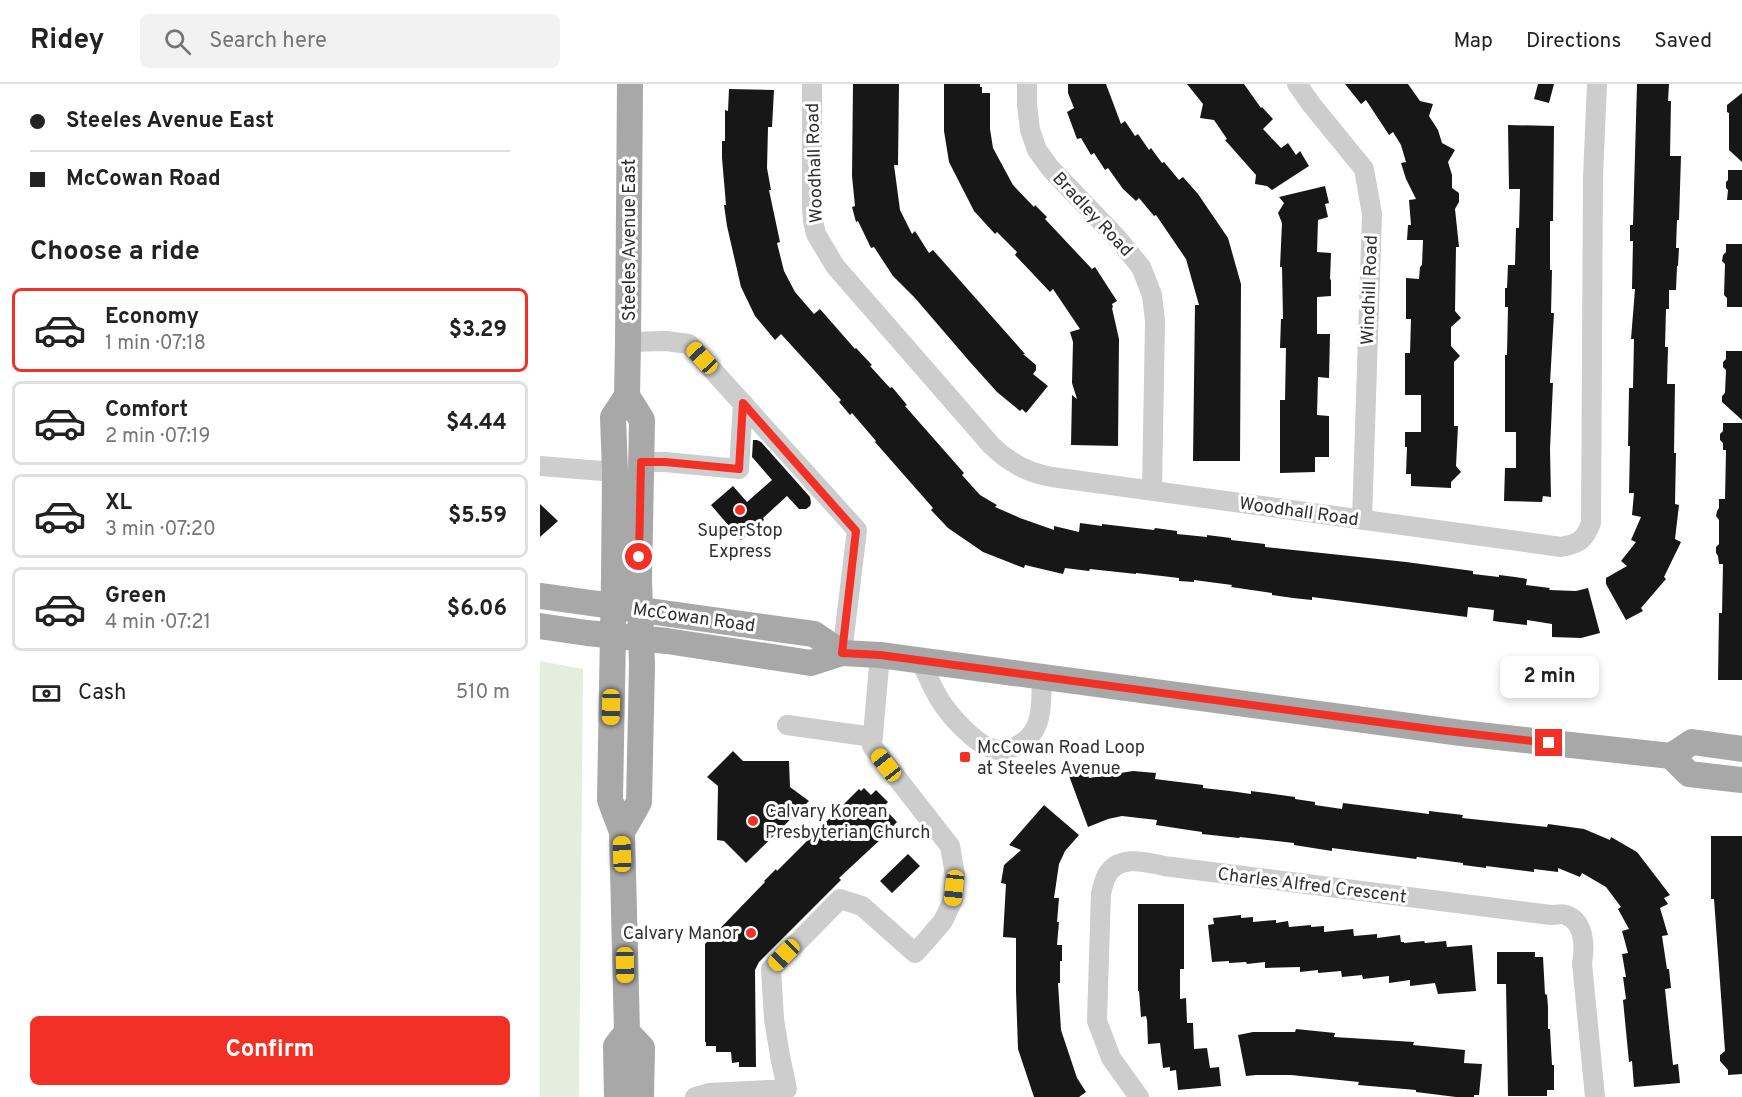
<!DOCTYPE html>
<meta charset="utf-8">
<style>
:root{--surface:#fff;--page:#f2f2f2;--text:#222;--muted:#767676;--line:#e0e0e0;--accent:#f33026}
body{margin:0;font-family:Overpass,sans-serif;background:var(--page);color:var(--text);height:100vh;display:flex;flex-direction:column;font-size:22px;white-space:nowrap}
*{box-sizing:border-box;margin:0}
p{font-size:20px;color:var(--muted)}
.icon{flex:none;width:33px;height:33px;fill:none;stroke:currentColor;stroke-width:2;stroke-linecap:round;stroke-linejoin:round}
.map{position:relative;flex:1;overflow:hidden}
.drawer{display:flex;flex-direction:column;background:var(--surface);width:540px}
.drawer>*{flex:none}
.top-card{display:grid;align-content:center;height:132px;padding:0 30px;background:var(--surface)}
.end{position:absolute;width:27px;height:27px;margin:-14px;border:8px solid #f33026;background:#fff;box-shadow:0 0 0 3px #fff}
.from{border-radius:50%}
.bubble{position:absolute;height:42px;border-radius:9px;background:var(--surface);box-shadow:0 3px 9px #0003;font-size:20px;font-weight:700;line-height:42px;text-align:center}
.car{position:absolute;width:18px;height:36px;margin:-18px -9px;border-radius:8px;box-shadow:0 0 4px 2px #0007;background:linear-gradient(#f5c518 24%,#345 0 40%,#f5c518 0 76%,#345 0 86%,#f5c518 0)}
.top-card b{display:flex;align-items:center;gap:21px;height:57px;font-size:22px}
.top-card b+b{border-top:2px solid var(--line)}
.top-card i{width:15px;height:15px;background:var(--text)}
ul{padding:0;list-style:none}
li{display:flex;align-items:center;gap:18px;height:84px;margin:0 12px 9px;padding:0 18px;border:3px solid var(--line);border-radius:9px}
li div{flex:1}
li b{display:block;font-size:22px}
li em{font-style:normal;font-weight:700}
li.selected{border-color:var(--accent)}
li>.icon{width:54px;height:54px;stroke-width:1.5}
h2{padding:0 30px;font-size:27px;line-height:72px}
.pay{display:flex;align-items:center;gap:15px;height:66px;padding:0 30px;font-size:22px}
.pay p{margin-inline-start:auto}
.action{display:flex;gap:12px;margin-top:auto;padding:12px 30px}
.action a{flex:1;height:69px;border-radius:9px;background:var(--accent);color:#fff;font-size:24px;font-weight:700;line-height:69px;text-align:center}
header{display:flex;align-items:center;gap:36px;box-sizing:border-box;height:84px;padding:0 30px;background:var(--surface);border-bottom:2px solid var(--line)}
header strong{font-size:28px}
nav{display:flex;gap:33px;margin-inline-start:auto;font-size:21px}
.search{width:420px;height:54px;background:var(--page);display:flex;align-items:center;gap:15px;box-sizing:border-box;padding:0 21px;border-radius:9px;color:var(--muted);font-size:22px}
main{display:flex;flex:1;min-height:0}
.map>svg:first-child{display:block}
</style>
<header>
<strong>Ridey</strong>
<div class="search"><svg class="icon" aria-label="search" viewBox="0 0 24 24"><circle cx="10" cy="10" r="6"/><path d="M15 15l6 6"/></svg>Search here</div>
<nav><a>Map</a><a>Directions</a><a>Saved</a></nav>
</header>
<main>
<section class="drawer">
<div class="top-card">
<b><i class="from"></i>Steeles Avenue East</b>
<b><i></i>McCowan Road</b>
</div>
<h2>Choose a ride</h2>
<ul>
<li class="selected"><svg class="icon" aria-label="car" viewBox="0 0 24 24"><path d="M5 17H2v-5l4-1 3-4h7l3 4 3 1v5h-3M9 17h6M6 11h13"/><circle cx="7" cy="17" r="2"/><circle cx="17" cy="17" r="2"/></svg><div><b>Economy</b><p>1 min · 07:18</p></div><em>$3.29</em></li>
<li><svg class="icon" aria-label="car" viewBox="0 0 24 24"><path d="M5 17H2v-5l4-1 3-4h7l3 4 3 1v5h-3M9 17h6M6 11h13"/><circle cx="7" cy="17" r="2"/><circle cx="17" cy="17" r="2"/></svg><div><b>Comfort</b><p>2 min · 07:19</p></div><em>$4.44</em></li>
<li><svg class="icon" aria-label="car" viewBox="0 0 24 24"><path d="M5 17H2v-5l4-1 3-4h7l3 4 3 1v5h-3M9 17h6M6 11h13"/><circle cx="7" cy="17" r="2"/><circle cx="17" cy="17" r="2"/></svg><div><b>XL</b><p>3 min · 07:20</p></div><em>$5.59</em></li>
<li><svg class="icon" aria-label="car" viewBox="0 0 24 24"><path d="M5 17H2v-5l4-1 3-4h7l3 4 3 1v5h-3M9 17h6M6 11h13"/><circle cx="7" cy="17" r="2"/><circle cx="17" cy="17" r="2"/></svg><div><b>Green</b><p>4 min · 07:21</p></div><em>$6.06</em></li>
</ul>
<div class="pay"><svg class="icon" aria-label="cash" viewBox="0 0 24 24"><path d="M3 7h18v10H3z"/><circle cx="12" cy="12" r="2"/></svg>Cash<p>510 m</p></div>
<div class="action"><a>Confirm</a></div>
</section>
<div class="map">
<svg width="1202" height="1013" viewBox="0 0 1202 1013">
<rect width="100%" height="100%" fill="#fff"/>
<path fill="#e4eedd" d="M0,577L43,585L39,1013H0Z"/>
<path fill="#171717" d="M313,0H359L358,81H354L360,126L372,150L375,147L389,169L393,166L485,270H483L496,281V286L493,290L508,302L486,329L482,325L480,327L457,308L430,278L375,214L353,192L334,163L331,164L318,137L316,138L312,123L315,122L312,92Z
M404,0H440V3H442V9H450V45L453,64L473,101L494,123L495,121L507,133L505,135L552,185L555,183L577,217L572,220L573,223L572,224L579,255L578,362L531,361L532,311L537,315L532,299L533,258L530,248L540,245L513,205L510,208L475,171L477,168L457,148L455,150L434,127L409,78L404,47Z
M528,0H566L581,40L585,37L595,52L598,50L609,66L611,64L622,79L624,78L639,96L643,93L658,110L688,154L701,200L700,377H653L655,221H659L646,175L616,131L614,132L599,114L596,117L583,105L568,84L565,86L554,69L551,71L541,54L537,55L527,28L534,24L528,9Z
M647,0H704L721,24L722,23L733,35L723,45L741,64L748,59L756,71L760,67L769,82L732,106L727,102L715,100L716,91L685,56L687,55L674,36L660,34L663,20Z
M805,0H868L880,17L893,20L889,32L898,46L902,59L915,66L908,78L912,91V104L919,109V118L915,125L919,163H916L915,227L921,234L911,243V262L920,272L914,278V342H918L916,382L921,388L911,398V404L871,402V390H866L867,363H865V348H881V311H865V269H870L871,235H866V194L879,195L880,183L882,181L883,156H867L868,141H871L869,116L876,115L866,95L861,79L866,78L861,61L853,48L849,51L826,16L821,20Z
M998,0H1014L1009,19L994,15Z
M1097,0H1129L1128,17H1131L1130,72H1141L1139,136H1137L1136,164H1139L1138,182H1137L1136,206H1129V225H1126L1125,263H1128L1127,300H1135L1134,369H1136L1135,420L1139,421L1135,455L1141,458L1124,493L1126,495L1101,524L1103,527L1086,536L1066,500V494L1087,482L1081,477L1096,458L1091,456L1101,433L1092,431L1094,409H1089L1090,362H1088L1089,304H1093L1094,255H1091L1095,205H1092L1093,157H1090V141H1093Z
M189,5L234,6L232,43H228L227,84L231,106H229L240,158L237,159L244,187L255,208L274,230L280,225L315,265L316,264L332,281L330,282L350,304L352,303L367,321L365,322L424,389L422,391L440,411L457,421L455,423L480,434L514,446V442L539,448L540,439L562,442V440L614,446L615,444L637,447V450L667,453V451L691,454V456L725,460V463L866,478L933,487V490L959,493V491L975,493L987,495L986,501L1010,504L1009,506L1036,507L1048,504L1060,549L1041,554L1012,553V540L987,536V541L953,537L954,526L928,523L927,533L772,513V516L753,514L732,511V509L691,503L692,501L654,496V498L639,497V494L596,489V490L550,485L549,487L525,484L523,490L485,481L484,484L443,468L408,444L391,426L393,424L335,358L336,357L312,329L310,331L299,318L301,316L273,285L241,250L235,256L215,232L201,203L187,142L184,121H186L182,74V57H185V26L188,27Z
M1202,9V78L1189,66V29L1187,28V21Z
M968,41L1014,42L1013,137H1010V186H1012L1011,229H1014L1010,299H1013L1010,365L1011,413L1003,412L1002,418L964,417L965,384H976V348H965V271H967L968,223H965V204H967L968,181H975L976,144H979L980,105H969Z
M1188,86H1202V116H1187L1188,106L1186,104V98L1188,96Z
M785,102L789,119L785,120L788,133L778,136L777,168L791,169L790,196L791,195V212L777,213V250H790L789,294L778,293L777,331L789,332V373H775V388L740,389V316H745L746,264H740L741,235H743L742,183H740L742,139L738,129L744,119L739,113Z
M1186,160H1202V223H1187V214L1184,211L1185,180L1182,177L1183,171L1186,168Z
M1186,267H1202V336L1182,318V312L1185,309L1186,286L1183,283V278L1186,275Z
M1183,339H1202V596H1178L1179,529H1182L1183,480H1179L1178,472L1176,469V463L1179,460V436L1176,432L1177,427L1179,424V415H1185L1186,366H1183V359L1180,356V350L1183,347Z
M213,356H217L221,358L270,413L271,419L270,422L266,425H259L247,412L223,434L224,436L201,456L171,421L193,402L207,418L232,396L212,373Z
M0,420L18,437L0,453Z
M193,667L203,677H249L250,703L269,717L206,779L184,757L177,756L178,702L167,693Z
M545,682L549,694L593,687L616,689L615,695L663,701V704L690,707L711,710V707L755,713V715L775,718V721L802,725L803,719L889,730V727L923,731L922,734L1007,743L1008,740L1044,745L1070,756L1071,753L1097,768L1130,811L1124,814L1128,820L1120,824L1128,851L1122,852L1127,885H1129L1131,904L1125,905L1133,981L1138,980L1140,999L1094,1003L1092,977L1089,978L1083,916L1086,915L1083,893H1086L1082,870L1088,869L1082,847L1089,845L1078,825L1081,823L1066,803L1042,789L1040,793L1018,784V788L994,785V788L946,782V784L923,781V779L877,773L876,775L792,764V767L754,761V759L700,753L699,754L662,750V748L616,741L617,736L582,732L568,735L548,743L528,689Z
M324,704L331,711L336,706L348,718L343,723L357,738L354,741L355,742L299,794L301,796L219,878L215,886L216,983H199V978L192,979L191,968H176V962H166V958H165V860L225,798L224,797L236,785L237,787L319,705L321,707Z
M504,721L539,751L525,767L519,780L514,814H519L517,838H519L517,861H522V877H520V899H518L521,946L537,994L546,1008L539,1013H494L478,965L476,907V854L463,853L466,800L461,799L464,781L481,766L469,761Z
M1171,752H1202V990L1188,991V986L1180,977V971L1185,967L1174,815H1171Z
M368,770L380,782L352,809L340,797Z
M598,820H644V885H640V915L646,914L647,939H653L654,965L667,964L670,984L679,983L681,1002L638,1006L636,986L630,987V983L623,984L620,959L608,960L607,936L606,932L601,933L599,907H598Z
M701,831V834L713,833V838L736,836V839L748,837L749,843L771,841V843L784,842V848L813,845L814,852L837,850V854L860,851L861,858H864V859L884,857L885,859L906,857L907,863L932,861L936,907L898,910L895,899L870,902V896L849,899V892L823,895L822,891L802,893L801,887L778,889V886L760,888V883L725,884V878L707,880L706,878L689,879V877L672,878L668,841L674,840L673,834Z
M957,868H995V873H1003L1005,910L1007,911L1008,923V945H1010L1012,981H1014V1006H1007V1012H968L966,900H957Z
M756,945L795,949L794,953L874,958L873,961L925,966L924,979L942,980L939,1011H934V1013H916L876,1008V1006L818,1001L819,998L751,991H716L706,992L698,951L713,948H755Z"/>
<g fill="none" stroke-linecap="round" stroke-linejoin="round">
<path stroke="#cdcdcd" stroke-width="20" d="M272,0V124L273,137L276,150L295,182L451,361C468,378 488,389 512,393L1021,463C1038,460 1045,456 1051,439L1053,93L1057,0
M487,0V21L490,46L497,66L510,84L578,155L601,183L612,211L615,237L612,407
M757,0L771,20L824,85L832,130L822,436
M88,258L126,257L149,260L317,446L302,569
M101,378H125L199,385L203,319
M0,382L75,388
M380,577C388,591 394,609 404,622C413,635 434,657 448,663C463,671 485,661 493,648C503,634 501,610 502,593
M247,641L333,653
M155,1013L169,1009L247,1005L240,972L234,935L231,885L300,815L322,822L375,869L386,857L403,837L413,816L415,791L410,762L332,662L340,571
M599,1013L571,974L557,937L561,809C563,803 564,796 567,791C579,770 606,778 624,782L1011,831C1016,831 1022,829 1026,831C1045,838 1045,863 1042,879L1055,1013"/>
<path stroke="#a8a8a8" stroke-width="26" d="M0,512L274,550L302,569
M0,542L47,549L127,557L271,579L302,569L340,571L921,649L1131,672L1149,690L1202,696
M1131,672L1152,658L1202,665
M82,748L99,718L102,581L99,496L102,336L87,312
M87,948L102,964L101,1013
M77,1013L76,962L87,948L82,748L70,716L74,494L75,388L73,333L87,312L88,258L90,0"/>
</g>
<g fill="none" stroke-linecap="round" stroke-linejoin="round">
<path stroke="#f33026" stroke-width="8" d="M99,473L101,378H125L199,385L203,319L316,447L302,569L340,571L898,646L1009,659"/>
</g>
<g fill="#f33026" stroke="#fff" stroke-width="2">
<circle cx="200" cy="426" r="6"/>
<rect x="419" y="667" width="12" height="12" rx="3"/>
<circle cx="213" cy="737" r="6"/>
<circle cx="211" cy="849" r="6"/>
</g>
<g text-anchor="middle" stroke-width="6" stroke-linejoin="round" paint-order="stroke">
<g font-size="18" fill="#303030" stroke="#fff">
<text transform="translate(274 79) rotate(-92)" y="6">Woodhall Road</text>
<text transform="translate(553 130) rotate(47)" y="6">Bradley Road</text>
<text transform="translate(89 156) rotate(-90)" y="6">Steeles Avenue East</text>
<text transform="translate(829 206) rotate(-88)" y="6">Windhill Road</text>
<text transform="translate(759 427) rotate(8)" y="6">Woodhall Road</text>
<text transform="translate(154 533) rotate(8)" y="6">McCowan Road</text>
<text transform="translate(772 801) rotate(7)" y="6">Charles Alfred Crescent</text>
</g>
<g font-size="18" fill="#303030" stroke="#fff" text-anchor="start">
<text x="200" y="452" text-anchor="middle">SuperStop<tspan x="200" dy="21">Express</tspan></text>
<text x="437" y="669">McCowan Road Loop<tspan x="437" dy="21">at Steeles Avenue</tspan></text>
<text x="225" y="733">Calvary Korean<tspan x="225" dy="21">Presbyterian Church</tspan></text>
<text x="199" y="855" text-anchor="end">Calvary Manor</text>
</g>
</g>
</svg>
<i class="end from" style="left:99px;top:473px"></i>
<i class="end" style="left:1009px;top:659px"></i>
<div class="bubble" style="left:960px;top:572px;width:99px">2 min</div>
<i class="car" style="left:162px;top:274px;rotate:317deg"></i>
<i class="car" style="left:71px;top:623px;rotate:181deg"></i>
<i class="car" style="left:346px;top:681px;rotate:322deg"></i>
<i class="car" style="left:82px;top:770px;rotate:358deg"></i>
<i class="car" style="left:414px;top:804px;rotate:186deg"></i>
<i class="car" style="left:244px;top:871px;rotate:224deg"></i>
<i class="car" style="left:85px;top:881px;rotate:179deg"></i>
</div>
</main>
